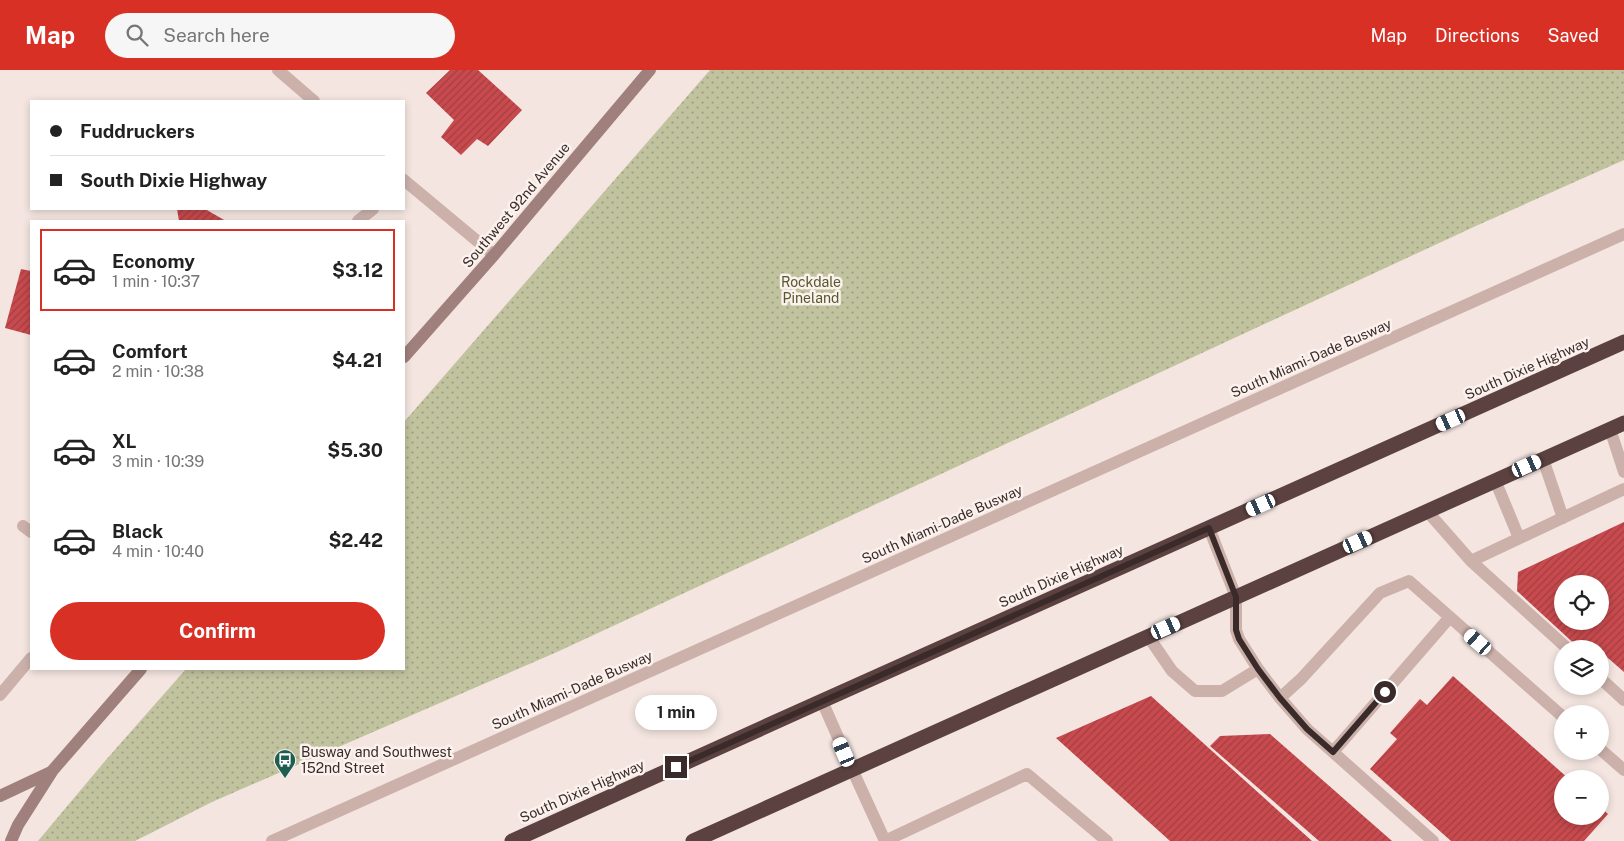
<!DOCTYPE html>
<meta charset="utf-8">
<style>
:root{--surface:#fff;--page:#f6f6f6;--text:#222;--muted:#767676;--line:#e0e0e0;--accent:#d93025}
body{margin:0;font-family:"Public Sans",sans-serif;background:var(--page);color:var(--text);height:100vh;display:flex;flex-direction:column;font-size:19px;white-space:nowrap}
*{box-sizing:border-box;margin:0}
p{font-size:16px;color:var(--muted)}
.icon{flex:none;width:28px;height:28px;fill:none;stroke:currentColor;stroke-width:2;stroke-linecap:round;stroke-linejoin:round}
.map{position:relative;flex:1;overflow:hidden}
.side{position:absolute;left:30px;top:150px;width:375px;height:450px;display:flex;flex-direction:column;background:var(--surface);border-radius:0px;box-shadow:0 2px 8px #0003}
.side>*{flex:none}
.banner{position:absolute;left:30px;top:30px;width:375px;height:110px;border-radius:0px;box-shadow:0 2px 8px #0003;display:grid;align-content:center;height:110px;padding:0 20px;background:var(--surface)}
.tools{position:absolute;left:1554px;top:505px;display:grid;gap:10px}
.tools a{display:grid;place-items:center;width:55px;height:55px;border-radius:50%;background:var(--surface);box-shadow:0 2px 8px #0003;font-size:25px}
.end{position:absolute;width:22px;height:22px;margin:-11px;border:6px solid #3a2b2a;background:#fff;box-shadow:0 0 0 2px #fff}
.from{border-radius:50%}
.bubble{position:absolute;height:35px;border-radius:18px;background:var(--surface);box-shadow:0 2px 8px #0003;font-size:16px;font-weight:700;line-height:35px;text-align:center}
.car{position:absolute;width:15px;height:30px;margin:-15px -8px;border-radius:6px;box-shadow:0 0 4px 1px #0007;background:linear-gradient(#fff 24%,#345 0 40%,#fff 0 76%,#345 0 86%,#fff 0)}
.banner b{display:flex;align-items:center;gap:18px;height:48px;font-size:19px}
.banner b+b{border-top:1px solid var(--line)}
.banner i{width:12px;height:12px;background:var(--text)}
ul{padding:9px 0 0;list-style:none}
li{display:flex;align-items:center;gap:15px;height:82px;margin:0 10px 8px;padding:0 10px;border:2px solid transparent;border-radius:0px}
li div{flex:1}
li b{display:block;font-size:19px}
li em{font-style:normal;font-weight:700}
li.current{border-color:var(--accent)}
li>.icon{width:45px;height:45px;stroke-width:1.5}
.button{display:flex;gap:10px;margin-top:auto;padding:10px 20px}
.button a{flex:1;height:58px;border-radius:30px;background:var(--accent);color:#fff;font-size:20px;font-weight:700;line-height:58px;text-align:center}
header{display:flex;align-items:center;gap:30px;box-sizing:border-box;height:70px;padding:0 25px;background:var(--accent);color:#fff}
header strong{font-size:24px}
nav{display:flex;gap:28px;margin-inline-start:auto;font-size:18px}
.search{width:350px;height:45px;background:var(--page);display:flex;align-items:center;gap:12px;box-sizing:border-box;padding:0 18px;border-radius:28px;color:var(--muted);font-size:19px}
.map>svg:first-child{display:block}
</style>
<header>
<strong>Map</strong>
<div class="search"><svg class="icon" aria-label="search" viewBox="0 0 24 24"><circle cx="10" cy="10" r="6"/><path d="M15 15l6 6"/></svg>Search here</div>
<nav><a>Map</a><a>Directions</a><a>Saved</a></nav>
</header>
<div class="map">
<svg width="1624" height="771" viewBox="0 0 1624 771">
<defs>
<pattern id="park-dots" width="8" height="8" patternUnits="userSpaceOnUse" patternTransform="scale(1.25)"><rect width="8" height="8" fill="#c1c39f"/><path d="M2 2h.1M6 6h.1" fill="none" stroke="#9e9f82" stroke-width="1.8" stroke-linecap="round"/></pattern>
<pattern id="building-hatch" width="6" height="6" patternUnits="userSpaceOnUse" patternTransform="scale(1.25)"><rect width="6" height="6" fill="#c84a4e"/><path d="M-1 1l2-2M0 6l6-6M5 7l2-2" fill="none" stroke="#a33e41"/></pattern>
</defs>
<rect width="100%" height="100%" fill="#f4e5e0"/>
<path fill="url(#park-dots)" d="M710,0H1624V90L1478,155L557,582L212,732L135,771H38L105,691L186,599H404V352Z"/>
<path fill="url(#building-hatch)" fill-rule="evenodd" d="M450,0H478L522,40L488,76L477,69L461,85L441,67L454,50L426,23Z
M177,139H205L226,151H179Z
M21,199L31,201V265L5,258Z
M1624,452V602L1600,581V579H1580L1517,521L1518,502ZM1562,514H1600V551H1562Z
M1453,606L1569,709H1562V746H1600V737L1608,744L1584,771H1451L1370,699L1397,669L1390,663L1420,629L1427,635Z
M1151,626L1312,771H1170L1056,668Z
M1270,664L1392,771H1319L1210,676L1220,666Z"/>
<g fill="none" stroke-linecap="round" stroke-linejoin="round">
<path stroke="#ccb1ab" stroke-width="12" d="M358,151L373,139
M1610,359L1624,402
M1543,389L1563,448
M1495,410L1519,468
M1427,441L1471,491L1568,579
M23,456L31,462
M1471,491L1624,419
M1236,527V560L1239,569L1258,599L1280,628L1307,659L1433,771
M1148,566L1172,601L1195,621H1222L1258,599
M1600,608L1624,630
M0,625L31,588
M1280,628L1301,609L1380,523L1409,511L1562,646
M1600,679L1624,700
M1333,682L1450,547
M852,699L885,771
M272,771L1624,164
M885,771L1027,704L1107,771"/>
<path stroke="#ccb1ab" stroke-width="12" d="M278,0L314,31
M404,110L494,185
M1209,458L1236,527
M822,631L852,699"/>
<path stroke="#a0807c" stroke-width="12" d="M404,287L494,185L650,0
M0,726L51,702
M11,771L18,755L53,700L141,599"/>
<path stroke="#5b4241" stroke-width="15" d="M512,771L822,631L1624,272
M693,771L1624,353"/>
</g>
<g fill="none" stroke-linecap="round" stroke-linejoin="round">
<path stroke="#3a2b2a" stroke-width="6" d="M676,697L1209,458L1236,527V560L1239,569L1258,599L1280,628L1307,659L1333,682L1385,622"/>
</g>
<defs>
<g id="bus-pin" transform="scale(1.125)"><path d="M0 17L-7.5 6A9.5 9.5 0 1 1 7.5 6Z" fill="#1f5d50" stroke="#fbf1ed"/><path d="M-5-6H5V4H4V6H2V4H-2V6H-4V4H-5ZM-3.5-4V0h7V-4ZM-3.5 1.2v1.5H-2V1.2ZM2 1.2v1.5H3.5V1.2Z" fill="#fff"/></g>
</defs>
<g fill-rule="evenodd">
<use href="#bus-pin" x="285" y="690"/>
</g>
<g text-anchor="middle" stroke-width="5" stroke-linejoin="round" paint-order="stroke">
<g font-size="14" fill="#3a2b2a" stroke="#fbf1ed">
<text transform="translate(516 135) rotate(-50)" y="5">Southwest 92nd Avenue</text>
<text transform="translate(1311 288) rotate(-24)" y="5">South Miami-Dade Busway</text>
<text transform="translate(1527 298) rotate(-24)" y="5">South Dixie Highway</text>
<text transform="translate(942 454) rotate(-24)" y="5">South Miami-Dade Busway</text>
<text transform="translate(1061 506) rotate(-24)" y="5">South Dixie Highway</text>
<text transform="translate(572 620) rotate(-24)" y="5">South Miami-Dade Busway</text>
<text transform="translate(582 721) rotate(-24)" y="5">South Dixie Highway</text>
</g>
<g font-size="14" fill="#55592e" stroke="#fbf1ed">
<text x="811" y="217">Rockdale<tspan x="811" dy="16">Pineland</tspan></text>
</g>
<g font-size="14" fill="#3a2b2a" stroke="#fbf1ed" text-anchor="start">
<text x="301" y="687">Busway and Southwest<tspan x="301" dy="16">152nd Street</tspan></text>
</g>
</g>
</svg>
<div class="tools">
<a><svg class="icon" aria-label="locate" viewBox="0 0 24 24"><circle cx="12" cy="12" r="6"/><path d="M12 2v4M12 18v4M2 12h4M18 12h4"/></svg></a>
<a><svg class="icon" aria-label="layers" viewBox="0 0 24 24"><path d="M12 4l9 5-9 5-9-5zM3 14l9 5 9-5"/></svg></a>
<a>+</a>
<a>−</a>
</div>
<i class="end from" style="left:1385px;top:622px"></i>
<i class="end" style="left:676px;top:697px"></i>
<div class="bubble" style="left:635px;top:625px;width:82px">1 min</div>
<i class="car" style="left:1451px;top:350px;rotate:246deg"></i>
<i class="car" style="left:1527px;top:396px;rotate:66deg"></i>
<i class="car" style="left:1261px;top:435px;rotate:246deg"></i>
<i class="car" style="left:1358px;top:472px;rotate:66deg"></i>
<i class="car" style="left:1166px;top:558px;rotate:66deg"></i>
<i class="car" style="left:1478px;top:572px;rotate:311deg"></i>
<i class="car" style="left:844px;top:682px;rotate:337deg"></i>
<div class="banner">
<b><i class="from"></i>Fuddruckers</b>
<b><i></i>South Dixie Highway</b>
</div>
<section class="side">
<ul>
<li class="current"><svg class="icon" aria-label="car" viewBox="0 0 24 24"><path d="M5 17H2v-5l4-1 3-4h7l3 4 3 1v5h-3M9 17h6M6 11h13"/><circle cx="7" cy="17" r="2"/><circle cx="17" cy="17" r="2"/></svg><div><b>Economy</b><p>1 min · 10:37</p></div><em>$3.12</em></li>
<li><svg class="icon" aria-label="car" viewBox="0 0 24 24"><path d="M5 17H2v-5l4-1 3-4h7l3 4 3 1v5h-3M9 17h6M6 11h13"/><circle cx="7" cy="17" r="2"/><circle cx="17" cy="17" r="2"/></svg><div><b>Comfort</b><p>2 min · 10:38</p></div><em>$4.21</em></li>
<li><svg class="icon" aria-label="car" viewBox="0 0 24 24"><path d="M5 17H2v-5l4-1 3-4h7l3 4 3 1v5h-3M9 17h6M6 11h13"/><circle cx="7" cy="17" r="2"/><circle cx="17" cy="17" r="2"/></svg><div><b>XL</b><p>3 min · 10:39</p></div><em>$5.30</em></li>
<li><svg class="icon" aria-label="car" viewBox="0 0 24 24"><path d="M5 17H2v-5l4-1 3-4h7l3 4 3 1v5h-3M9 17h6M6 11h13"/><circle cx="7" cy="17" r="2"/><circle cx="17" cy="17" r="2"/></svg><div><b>Black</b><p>4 min · 10:40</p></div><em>$2.42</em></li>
</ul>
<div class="button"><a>Confirm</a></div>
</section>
</div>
